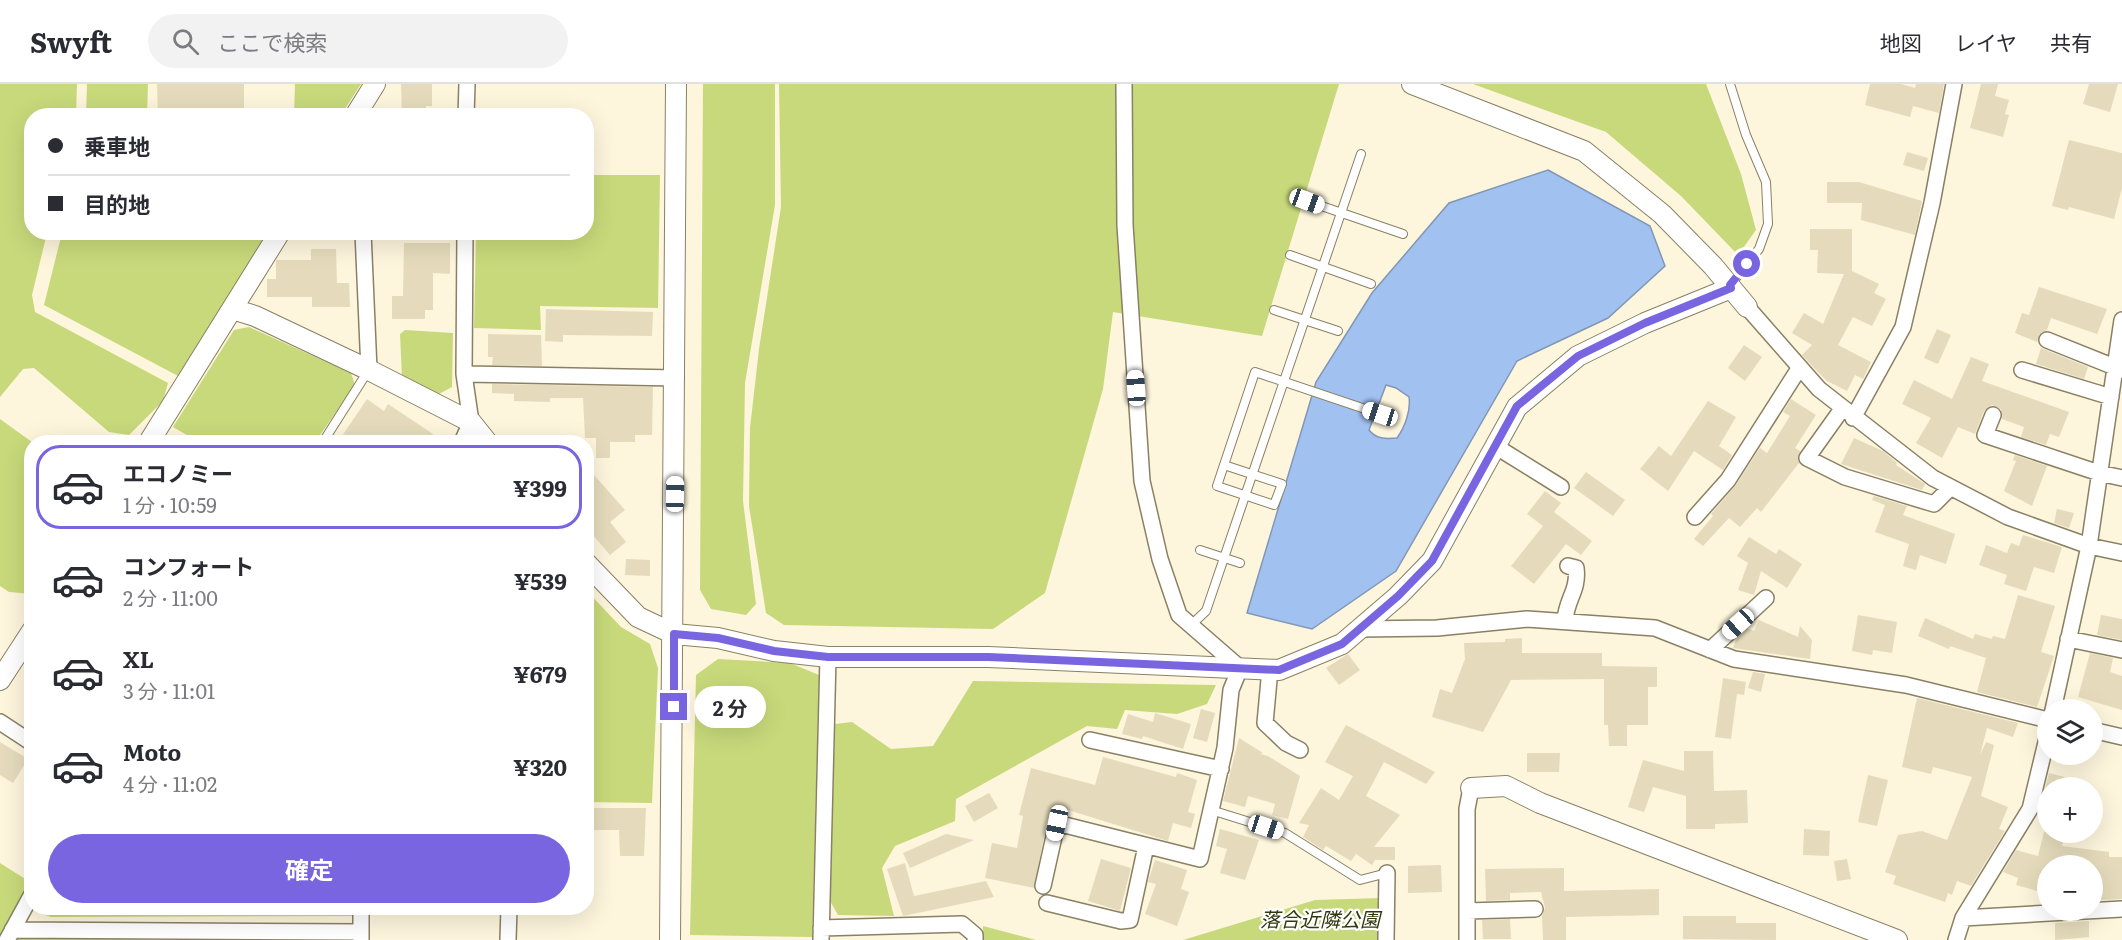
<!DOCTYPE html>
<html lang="ja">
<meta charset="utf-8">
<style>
:root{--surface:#fff;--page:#f2f2f3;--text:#2b2b33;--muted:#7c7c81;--line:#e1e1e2;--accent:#7a65e1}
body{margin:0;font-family:Literata,"Noto Sans JP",serif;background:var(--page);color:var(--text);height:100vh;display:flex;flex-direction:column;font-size:22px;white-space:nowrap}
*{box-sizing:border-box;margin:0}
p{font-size:20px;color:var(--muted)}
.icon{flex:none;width:33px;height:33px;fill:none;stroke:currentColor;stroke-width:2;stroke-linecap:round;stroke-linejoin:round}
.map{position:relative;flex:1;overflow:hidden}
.side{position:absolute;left:24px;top:351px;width:570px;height:480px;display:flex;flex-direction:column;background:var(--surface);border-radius:24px;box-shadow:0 6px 24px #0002}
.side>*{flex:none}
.guide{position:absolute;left:24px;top:24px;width:570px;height:132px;border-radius:24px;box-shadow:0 6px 24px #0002;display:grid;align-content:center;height:132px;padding:0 24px;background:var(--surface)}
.buttons{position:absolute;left:2037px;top:615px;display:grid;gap:12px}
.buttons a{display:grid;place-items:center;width:66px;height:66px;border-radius:50%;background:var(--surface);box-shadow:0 6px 24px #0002;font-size:30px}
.end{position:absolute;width:27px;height:27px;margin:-14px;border:8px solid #7a65e1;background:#fff;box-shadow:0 0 0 3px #fff}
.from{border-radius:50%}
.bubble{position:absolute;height:42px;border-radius:21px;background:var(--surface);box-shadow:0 6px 24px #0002;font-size:20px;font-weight:700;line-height:42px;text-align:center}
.car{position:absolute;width:18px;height:36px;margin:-18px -9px;border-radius:8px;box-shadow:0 0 4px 2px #0007;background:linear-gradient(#fff 24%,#345 0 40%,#fff 0 76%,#345 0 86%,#fff 0)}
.guide b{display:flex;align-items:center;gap:21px;height:57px;font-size:22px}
.guide b+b{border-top:2px solid var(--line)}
.guide i{width:15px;height:15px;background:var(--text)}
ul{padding:10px 0 0;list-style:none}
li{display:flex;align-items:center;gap:18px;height:84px;margin:0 12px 9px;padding:0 12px;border:3px solid transparent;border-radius:24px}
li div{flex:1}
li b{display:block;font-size:22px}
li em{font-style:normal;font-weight:700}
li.current{border-color:var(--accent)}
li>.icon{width:54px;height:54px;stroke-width:1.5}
.action{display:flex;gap:12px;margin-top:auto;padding:12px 24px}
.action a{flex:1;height:69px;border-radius:36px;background:var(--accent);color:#fff;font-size:24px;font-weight:700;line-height:69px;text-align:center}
header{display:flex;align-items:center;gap:36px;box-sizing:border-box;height:84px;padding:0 30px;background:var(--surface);border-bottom:2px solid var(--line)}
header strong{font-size:28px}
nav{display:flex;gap:33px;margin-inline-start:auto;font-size:21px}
.search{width:420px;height:54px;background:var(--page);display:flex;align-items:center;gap:15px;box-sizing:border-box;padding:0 21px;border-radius:33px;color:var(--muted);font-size:22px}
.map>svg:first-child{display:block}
</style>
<header>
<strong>Swyft</strong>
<div class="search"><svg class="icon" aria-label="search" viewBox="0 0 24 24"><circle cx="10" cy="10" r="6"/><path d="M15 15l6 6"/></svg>ここで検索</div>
<nav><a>地図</a><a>レイヤ</a><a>共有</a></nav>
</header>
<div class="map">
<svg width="2122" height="856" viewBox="0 0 2122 856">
<rect width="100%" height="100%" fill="#fdf5dc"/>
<path fill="#c8d97b" d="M0,0H77L76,31L32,32V148L47,149L32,211L35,228L168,299L163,317L129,351L109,348L34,284L23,285L0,313Z
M87,0H148L147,31H86Z
M295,0H361L341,31L294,32Z
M703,0H775V121L745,299L743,417L756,520L746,531L711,525L700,506Z
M779,0H1339L1262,252L1113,228L1103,305L1045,509L993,545L784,541L766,529L749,422L750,344L759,265L781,123Z
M1473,0H1706L1741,90L1756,146L1738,171L1681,112L1606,48Z
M587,91H660L658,224L540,222L541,246L474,244L476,149L586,148Z
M62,149H269L180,293L44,221Z
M249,243L351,289L355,301L315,358H199L173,343L234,246Z
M405,246L453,249L452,303L437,311L402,294L400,250Z
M0,335L32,358L31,510L9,508L0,502Z
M587,507L621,543L650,560L658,584L652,719L587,718Z
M718,575L790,579L819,591L812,853L690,851L696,591Z
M973,597L1216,601L1207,620L1177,630L1125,626L1117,645L1087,642L956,715L955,737L895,762L882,784L894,832L838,831L830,817L835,640L852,638L891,665L933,662Z
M0,779L30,798L0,855Z
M1381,814V856H1183L1315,816Z
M43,824H355L354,832L51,833L40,829Z
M983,842L1036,856H983Z
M17,853L172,856H16Z"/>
<path fill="#a1c1f1" stroke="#8297b5" stroke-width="1.5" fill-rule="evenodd" d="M1548,86L1650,142L1665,182L1608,234L1517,277L1396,487L1312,545L1247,529L1316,298L1372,209L1449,119ZM1386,301L1396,304L1409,313C1411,326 1405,343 1397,354C1385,355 1376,355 1369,346Z"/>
<path fill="#e5dbbc" d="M157,0H244V32H158Z
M401,0H432V22H426V32H402Z
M1870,0H1901L1915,4L1916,0H1944L1939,29L1913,22L1910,33L1865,21Z
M1981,0H1998L1995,12L2009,16L2005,30L2009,31L2003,53L1970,44Z
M2089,0H2118L2110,28L2083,20Z
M2069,56L2122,69V104L2114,135L2069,123L2068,126L2052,122Z
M1907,68L1928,74L1924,87L1903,81Z
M1827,98H1859L1922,117L1915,151L1861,136L1862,119H1827Z
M1810,145H1852V187L1879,200L1874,209L1886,215L1872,242L1853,233L1838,261L1871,278L1863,295L1855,291L1847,307L1827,297L1816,286L1802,271L1812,261L1792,249L1804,229L1823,240L1844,190L1817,189L1818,166H1810Z
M404,159H450V190L433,189V226H425V235H392V212H403Z
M311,165H336L337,199H349L350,223H312V213H267V195H276V176H311Z
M2039,203L2107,225L2097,250L2051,234L2047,246L2041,249L2037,258L2015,249L2022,229L2029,231Z
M546,225L653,228L652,252L563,251V258L545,257Z
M1937,245L1951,251L1938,280L1924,274Z
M488,250L541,251L542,282L492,281L493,273H488Z
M1744,261L1762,273L1745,297L1728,284Z
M2041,264L2088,283L2084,295L2036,280Z
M1971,273L1989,280L1982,297L2069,328L2059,353L2050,350L2046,361L2021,353L2024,343L2002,335L2001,325L1992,321L1984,327L1975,350L1958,343L1942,374L1916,359L1931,334L1902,320L1914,296L1952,315Z
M492,300L653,303L652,351H635V358H610V374H596V354H585L583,314H550V318L514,317V310L492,309Z
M367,315L384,327L388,320L433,350L427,358H338Z
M1791,315L1816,331L1795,364L1800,367L1799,379L1761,428L1757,424L1740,443L1729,434L1703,462L1694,455L1713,432L1711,430L1736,401L1760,364L1767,369L1790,332L1783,328Z
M1708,317L1736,333L1719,362L1732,371L1723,386L1694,367L1668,407L1640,385L1659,362L1671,372Z
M1854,354L1883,367L1897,379L1896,381L1925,400L1922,406L1841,380Z
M2015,371L2047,382L2032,422L2004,407L2016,377L2013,376Z
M586,382L625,426L610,438L626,458L610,471L586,443Z
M1586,388L1625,416L1613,432L1574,404Z
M1545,407L1561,419L1554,428L1592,457L1581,471L1566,460L1534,500L1511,482L1543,442L1527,430Z
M1874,412L1907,422L1903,431L1955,450L1946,480L1920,471L1916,486L1903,482L1909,460L1875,448L1885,421L1872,416Z
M2057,425L2074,429L2069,444L2054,439Z
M2023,451L2062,463L2054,489L2034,483L2026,507L2004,500L2007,491L1979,481L1986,461L2007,469L2011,459L2019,462Z
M1749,453L1776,470L1779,465L1802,480L1787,504L1761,487L1754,511L1738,506L1748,479L1737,472Z
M626,475L650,476V492L625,491Z
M2018,511L2055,522L2041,568L2054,572L2037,623L1977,608L1986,574L1950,562L1949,565L1918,552L1925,534L1973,555L1975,550L1992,555L1993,552L2005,555Z
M1858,531L1897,538L1892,569L1873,566L1872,571L1852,567Z
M2101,531L2122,535V556L2097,551Z
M1759,536L1798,553L1800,542L1812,556L1810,575L1733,564L1737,554L1747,544L1754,547Z
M1522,554V569H1602V582L1657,583V603H1648V641H1627V662H1609L1608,641H1604V595L1511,596L1483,648L1432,633L1440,605L1452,609L1465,575L1464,559L1505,558V555Z
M2090,569L2113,574L2110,588L2122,592V626L2078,613Z
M1348,570L1360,586L1339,601L1326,584Z
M1753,588L1765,590L1761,608L1748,604Z
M1723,594L1746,598L1744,611L1737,610L1731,655L1715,653Z
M1917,614L2018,639L2013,653L1987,644L1980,671L1986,658L1994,661L1981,712L2008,723L1999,745L2005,747L1971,802L1957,797L1952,811L1948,809L1945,818L1893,800L1896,792L1885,788L1898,751L1922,747L1947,756L1972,693L1933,683L1931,690L1902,683Z
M1201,625L1215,629L1207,658L1193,654Z
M1155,629L1191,640L1183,665L1143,652L1142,655L1122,650L1128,630L1153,638Z
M1346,641L1435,688L1426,700L1384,678L1366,712L1400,731L1374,763H1395V776H1375L1372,781L1356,770L1351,777L1326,762L1323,766L1303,753L1309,741L1299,739L1321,704L1339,716L1353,692L1325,678Z
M1239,654L1263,669L1260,670L1268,672L1300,692L1288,735L1272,731L1275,720L1248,712L1245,723L1223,717Z
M0,658L28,675L13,699L0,691Z
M1684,667H1713L1714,707L1747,706L1748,739L1715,740V745H1686V712L1653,703L1644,728L1628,723L1643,676L1684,687Z
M1527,669H1560L1559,688H1527Z
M1103,673L1176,693L1177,689L1197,696L1188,728L1195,730L1191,744L1173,739L1168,757L1065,725L1063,729L1054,726L1047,737L1034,804L985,794L992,759L1017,764L1023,732L1019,731L1031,684L1095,701Z
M2049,689L2088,699L2087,704H2045Z
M1868,691L1888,696L1877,742L1858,738Z
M989,709L998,724L974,738L965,722Z
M586,724H646L644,772H620L619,746H586Z
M1220,745L1259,756L1245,796L1220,789L1227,765L1216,762Z
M1804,745L1830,747L1829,772L1803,771Z
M2044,748H2065L2062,762L2109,768V773H2122V815L2101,816L2100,792H2092V782H2048V810L2016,801L2018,794L2003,788L2016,766L2038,772Z
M946,750L974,756L910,784L903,769Z
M1101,775L1131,784L1120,827L1088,817Z
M1847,775L1851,795L1837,797L1834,777Z
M1155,776L1187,786L1181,805L1189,808L1177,842L1145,830L1156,800L1148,798Z
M905,779L914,812L986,797L994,813L903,832L887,785Z
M1441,781L1442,808L1408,809V782Z
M1564,784V807L1659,805V831L1566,833V856H1543L1542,832L1545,824L1541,808L1510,809V816L1486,817L1485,785Z
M1683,832H1736V839H1776V856L1683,855Z
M1510,835L1511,855H1483L1482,836Z
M2089,837V853L2055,856V839Z"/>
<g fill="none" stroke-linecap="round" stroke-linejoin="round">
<g stroke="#8a8064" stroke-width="10">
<path id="service" d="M1307,117L1403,150
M1290,171L1371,200
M1730,201L1759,165L1768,140L1766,98L1746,51L1730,0
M1274,226L1338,247
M323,358L368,287
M1224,381L1282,400L1274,421L1217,402L1255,288L1380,330
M1200,466L1240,479
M1191,541L1206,527L1361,70
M1211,726L1285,749L1360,796L1387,789"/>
</g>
<g stroke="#8a8064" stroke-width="18">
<path id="minor" d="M466,32L467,0
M363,148L369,286
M1747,223L1819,305L1933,394L2008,433L2089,462L2122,469
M2047,256L2122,286
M2022,286L2111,313
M464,290L676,294
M1842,325L1807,374L1845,393L1934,420L1950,404
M1993,331L1985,351L2099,389L2122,394
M1853,334L1903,243L1932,119L1954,0
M462,358L471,338L464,290L465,148
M1495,362L1561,403
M1695,433L1728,396L1800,283
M1565,537C1566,515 1579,507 1576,484L1568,482
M1359,545L1437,544L1527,535L1655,544L1734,575L1906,601L2048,636
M2068,555L2122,566
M1710,566L1766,514
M1270,585L1265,639L1286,659L1300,666
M2053,626L2089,462L2122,236
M0,638L32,659
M2092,646L2122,653
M1090,656L1221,685
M1043,802L1057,739L1200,775L1225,664L1231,606L1240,584L1179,531L1160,475L1142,397L1125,141L1124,0
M1047,819L1121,837L1130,836L1146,762
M1467,827L1535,825
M1963,834L2122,825
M821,844L962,840L975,851V856
M12,846L361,848
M7,856L32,810
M361,856V824
M508,856L509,824
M821,856L828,573
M1386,856L1387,789
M1467,856V725L1471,704
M1956,856L1963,834L2030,725L2048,650"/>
</g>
<g stroke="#8a8064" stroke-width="22">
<path id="tertiary" d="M1412,0L1584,67L1662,130L1713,182L1747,223
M355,32L375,0
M232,225L255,232L369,286L471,338L487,358
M149,358L280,148
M586,479L638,533L674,550L718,554L774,567L828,573H988L1279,586L1342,560L1398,512L1432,477L1517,323L1578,272L1645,239L1731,204
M0,596L32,547
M1471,704L1506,702L1540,719L1897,856
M670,856L676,0"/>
</g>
<use href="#service" stroke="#fff" stroke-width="8"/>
<use href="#minor" stroke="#fff" stroke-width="15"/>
<use href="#tertiary" stroke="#fff" stroke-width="20"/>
</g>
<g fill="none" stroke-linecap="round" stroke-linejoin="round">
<path stroke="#7a65e1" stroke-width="8" d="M674,623V550L718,554L774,567L828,573H988L1279,586L1342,560L1398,512L1432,477L1517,322L1578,272L1645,239L1731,204L1730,201L1747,180"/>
</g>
<g text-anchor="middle" stroke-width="4.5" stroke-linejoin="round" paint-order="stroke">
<g font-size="20" font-style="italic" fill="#32380e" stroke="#fff">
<text x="1320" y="843">落合近隣公園</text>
</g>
</g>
</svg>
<div class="buttons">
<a><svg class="icon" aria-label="layers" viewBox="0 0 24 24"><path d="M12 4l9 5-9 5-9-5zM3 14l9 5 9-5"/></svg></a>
<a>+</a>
<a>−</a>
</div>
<i class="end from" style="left:1747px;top:180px"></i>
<i class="end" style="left:674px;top:623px"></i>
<div class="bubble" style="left:694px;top:602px;width:72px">2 分</div>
<i class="car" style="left:1307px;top:117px;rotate:110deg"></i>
<i class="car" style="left:1136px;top:304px;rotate:356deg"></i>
<i class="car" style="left:1380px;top:330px;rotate:288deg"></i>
<i class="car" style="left:675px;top:410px;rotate:1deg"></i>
<i class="car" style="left:1738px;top:540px;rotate:228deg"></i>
<i class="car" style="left:1057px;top:739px;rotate:192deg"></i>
<i class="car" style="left:1266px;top:743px;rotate:108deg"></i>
<div class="guide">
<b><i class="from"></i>乗車地</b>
<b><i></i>目的地</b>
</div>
<section class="side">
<ul>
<li class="current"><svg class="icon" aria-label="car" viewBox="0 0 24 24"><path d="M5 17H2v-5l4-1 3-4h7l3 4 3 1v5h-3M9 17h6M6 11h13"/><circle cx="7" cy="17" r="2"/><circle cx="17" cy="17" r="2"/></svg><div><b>エコノミー</b><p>1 分 · 10:59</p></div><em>¥399</em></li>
<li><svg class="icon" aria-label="car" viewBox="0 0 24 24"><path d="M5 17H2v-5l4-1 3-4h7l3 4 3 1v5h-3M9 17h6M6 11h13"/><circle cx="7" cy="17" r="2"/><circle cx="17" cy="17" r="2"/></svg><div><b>コンフォート</b><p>2 分 · 11:00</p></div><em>¥539</em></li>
<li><svg class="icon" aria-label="car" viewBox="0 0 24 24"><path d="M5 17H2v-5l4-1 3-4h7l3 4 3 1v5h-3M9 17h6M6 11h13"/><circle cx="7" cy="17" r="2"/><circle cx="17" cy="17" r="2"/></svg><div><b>XL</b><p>3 分 · 11:01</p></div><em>¥679</em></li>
<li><svg class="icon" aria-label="car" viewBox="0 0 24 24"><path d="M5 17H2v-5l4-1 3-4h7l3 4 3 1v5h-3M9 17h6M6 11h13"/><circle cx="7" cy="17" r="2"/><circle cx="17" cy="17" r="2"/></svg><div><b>Moto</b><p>4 分 · 11:02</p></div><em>¥320</em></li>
</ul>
<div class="action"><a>確定</a></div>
</section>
</div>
